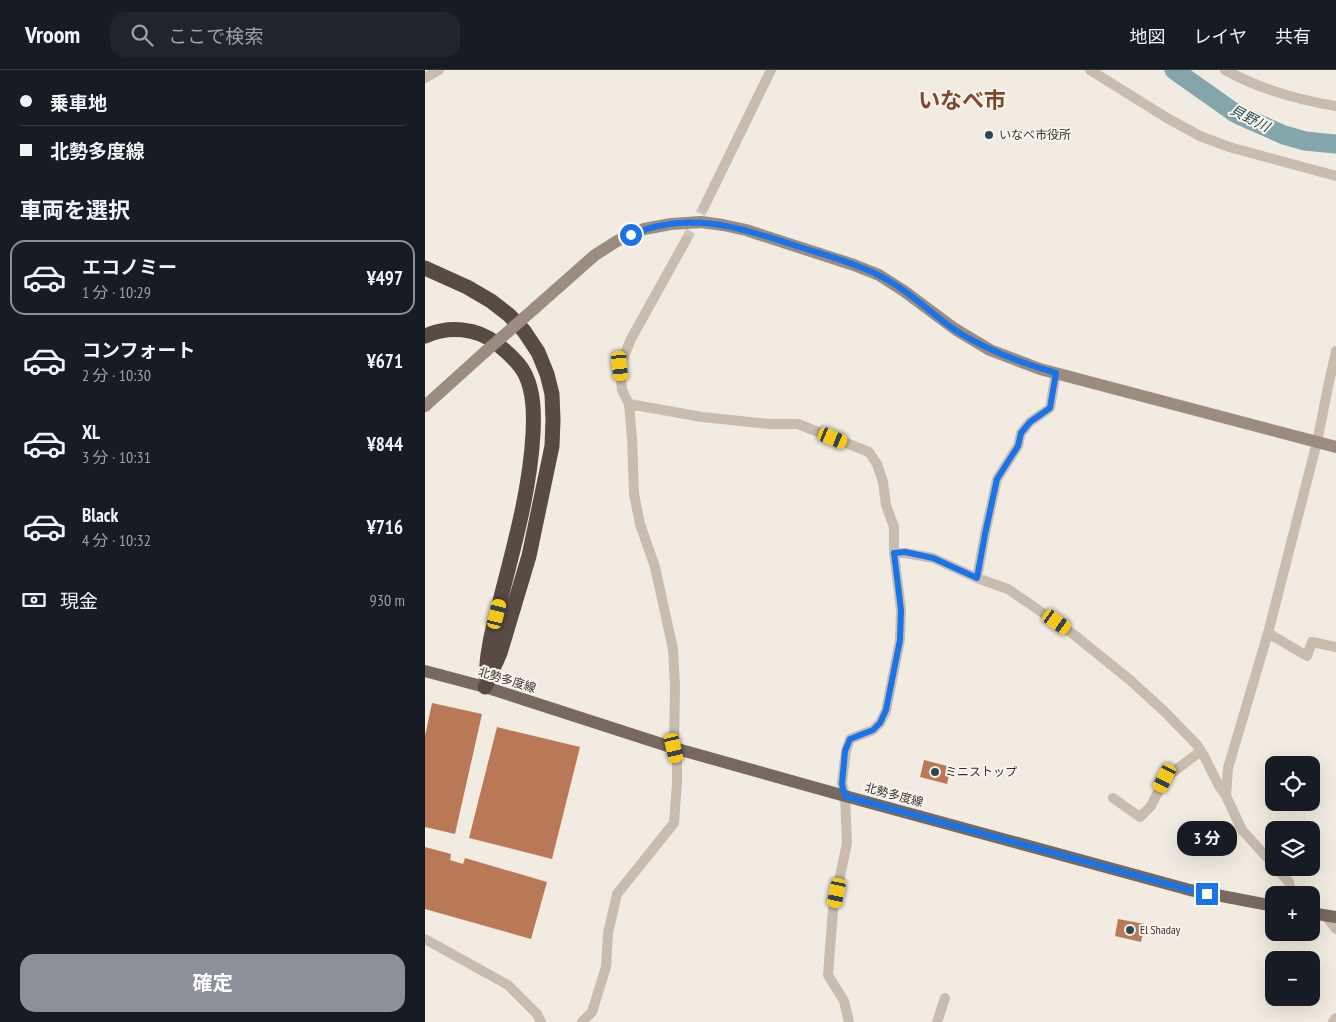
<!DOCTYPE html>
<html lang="ja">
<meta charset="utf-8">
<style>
:root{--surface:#171b24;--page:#20242c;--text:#f1f3f6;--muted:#9ea1a6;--line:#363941;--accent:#8c9099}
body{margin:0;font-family:"PT Sans Narrow","Noto Sans JP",sans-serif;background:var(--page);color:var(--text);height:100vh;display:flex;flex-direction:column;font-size:19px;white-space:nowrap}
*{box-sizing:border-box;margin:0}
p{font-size:16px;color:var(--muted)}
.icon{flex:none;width:28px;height:28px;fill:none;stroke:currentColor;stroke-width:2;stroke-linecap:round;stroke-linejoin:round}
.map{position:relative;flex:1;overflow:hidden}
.sheet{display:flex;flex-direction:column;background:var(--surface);width:425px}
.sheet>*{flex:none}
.top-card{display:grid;align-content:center;height:110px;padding:0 20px;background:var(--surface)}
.fabs{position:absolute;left:840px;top:686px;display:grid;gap:10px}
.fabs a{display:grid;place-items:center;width:55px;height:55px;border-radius:10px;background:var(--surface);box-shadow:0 5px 20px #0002;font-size:25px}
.end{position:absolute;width:22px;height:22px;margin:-11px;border:6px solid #1a73e8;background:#fff;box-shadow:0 0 0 2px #fff}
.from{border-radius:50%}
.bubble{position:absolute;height:35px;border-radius:15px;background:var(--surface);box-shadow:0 5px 20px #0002;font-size:16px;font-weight:700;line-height:35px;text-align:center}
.car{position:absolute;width:15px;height:30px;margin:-15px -8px;border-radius:6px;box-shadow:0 0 4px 1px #0007;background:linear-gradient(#f5c518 24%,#345 0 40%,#f5c518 0 76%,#345 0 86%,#f5c518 0)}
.top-card b{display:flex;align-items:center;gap:18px;height:48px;font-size:19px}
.top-card b+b{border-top:1px solid var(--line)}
.top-card i{width:12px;height:12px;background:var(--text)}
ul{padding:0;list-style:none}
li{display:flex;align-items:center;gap:15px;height:75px;margin:0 10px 8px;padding:0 10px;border:2px solid transparent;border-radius:15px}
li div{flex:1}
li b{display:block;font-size:19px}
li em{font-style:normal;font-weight:700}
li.selected{border-color:var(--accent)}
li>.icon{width:45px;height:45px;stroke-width:1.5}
h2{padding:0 20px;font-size:22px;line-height:60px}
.pay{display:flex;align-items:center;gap:12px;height:55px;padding:0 20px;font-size:19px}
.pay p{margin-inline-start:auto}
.primary-button{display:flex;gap:10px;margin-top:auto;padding:10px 20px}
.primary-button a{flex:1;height:58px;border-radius:15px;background:var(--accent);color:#fff;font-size:20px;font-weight:700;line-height:58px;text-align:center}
header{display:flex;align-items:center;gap:30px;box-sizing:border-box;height:70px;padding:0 25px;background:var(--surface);border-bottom:1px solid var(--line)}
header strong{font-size:24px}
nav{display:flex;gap:28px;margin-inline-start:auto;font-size:18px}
.search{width:350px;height:45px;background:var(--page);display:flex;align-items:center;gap:12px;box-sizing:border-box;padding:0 18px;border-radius:15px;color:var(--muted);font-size:19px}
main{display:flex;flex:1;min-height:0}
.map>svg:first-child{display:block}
</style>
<header>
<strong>Vroom</strong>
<div class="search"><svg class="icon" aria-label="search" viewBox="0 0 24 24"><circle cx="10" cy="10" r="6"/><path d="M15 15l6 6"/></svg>ここで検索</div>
<nav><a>地図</a><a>レイヤ</a><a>共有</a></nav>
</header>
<main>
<section class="sheet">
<div class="top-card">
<b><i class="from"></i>乗車地</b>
<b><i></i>北勢多度線</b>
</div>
<h2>車両を選択</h2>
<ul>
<li class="selected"><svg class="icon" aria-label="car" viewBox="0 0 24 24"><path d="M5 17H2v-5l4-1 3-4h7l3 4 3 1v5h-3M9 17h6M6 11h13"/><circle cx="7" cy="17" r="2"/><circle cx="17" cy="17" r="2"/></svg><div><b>エコノミー</b><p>1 分 · 10:29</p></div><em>¥497</em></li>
<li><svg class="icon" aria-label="car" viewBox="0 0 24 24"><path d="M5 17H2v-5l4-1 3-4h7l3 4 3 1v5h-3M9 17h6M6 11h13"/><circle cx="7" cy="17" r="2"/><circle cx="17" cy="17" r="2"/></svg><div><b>コンフォート</b><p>2 分 · 10:30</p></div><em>¥671</em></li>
<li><svg class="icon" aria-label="car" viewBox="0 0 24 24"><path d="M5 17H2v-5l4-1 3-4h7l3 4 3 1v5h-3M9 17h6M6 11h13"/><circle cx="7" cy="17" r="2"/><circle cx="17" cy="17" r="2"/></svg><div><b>XL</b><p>3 分 · 10:31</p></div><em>¥844</em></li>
<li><svg class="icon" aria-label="car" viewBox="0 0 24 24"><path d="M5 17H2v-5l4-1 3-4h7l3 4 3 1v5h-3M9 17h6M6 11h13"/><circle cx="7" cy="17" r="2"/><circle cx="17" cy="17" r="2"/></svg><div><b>Black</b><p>4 分 · 10:32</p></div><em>¥716</em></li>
</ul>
<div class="pay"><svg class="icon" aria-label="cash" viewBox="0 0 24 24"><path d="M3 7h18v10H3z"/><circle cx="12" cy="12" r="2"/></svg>現金<p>930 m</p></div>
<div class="primary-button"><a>確定</a></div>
</section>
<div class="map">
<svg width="911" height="952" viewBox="0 0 911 952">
<rect width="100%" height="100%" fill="#f1ebe1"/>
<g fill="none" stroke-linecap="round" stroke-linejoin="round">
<path stroke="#83a5ab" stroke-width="19" d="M749,0L810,43L816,46L859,65L880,71L911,74"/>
</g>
<path fill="#b97957" d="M7,633L57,644L30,764L0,757V666Z
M72,657L155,677L127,789L44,768Z
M499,690L526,697L522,714L495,707Z
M0,777L26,784L25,790L38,794L40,788L122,812L106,869L0,839Z
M693,849L720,854L716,872L690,866Z"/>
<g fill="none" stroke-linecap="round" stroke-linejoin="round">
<path stroke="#ccc6bd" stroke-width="10" stroke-dasharray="10 5" stroke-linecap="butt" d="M261,170L279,137"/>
<path stroke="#c8bcae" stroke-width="10" d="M665,0L742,48L775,66L804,77L911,106
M800,0C835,19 872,30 911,36
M0,8L14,0
M279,137L346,0
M204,334L277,347L344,354H373L444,382L452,394L458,412L461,435L469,457V483L476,540L475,570L461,641L455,653L448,660L425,669L421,681L417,713L420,726L422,773L408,840L403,905L419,931L424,952
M469,483H480L508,488L552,508L583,519L648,564L705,610L739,641L772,675L779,686L794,716L801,726L817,760L849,795
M552,508L560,464L572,409L593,376L596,363L605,352L625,338L631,303
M843,563L882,586L887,572L911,577
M801,726L803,698L843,563L892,372L904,312L911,281
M688,728L715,747L726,736L740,708L776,681
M851,798L864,812L867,825
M900,845L911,859
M0,869L83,915L112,944L116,952
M157,952L167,942L181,897L183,863L192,824L249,753L252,712V689L249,678L250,616L248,579L230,497L215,454L209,424L207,368L204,334L197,320L195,296L206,269L261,170
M512,952L520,928
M908,952L911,948"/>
<path stroke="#9b8c7f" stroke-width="12" d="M110,238L170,185L192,171L219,159L246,154L276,152L298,155L321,160L429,195L454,205L479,221L530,259L565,280L615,299L911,377
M0,336L61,281"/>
<path stroke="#77695e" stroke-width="12" d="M0,601L60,617L249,678L420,726L765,820L849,836
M886,843L911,847"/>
<path stroke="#574b43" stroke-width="15" d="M0,198L42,217L66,231L84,245L99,261L113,282L122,304L127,324L128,350L127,376L104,486L75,583L60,617
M0,266C23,256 52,257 72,274C82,282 94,292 100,304C109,322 109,344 108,364C105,420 89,476 75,531C71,547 66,563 64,579C62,588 62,597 61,606"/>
<path stroke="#9b8c7f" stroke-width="12" d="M61,281L110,238"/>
</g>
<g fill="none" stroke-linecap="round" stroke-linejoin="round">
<path stroke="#1a73e8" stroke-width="6" d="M206,165C266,138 320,160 378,178C403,186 430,193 453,205C482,219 504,242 530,260C561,280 596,293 631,303L625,338L605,352L596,363L593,376L572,409L560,464L552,508L508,488L480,482L469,483L476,540L475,570L461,640L455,653L448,660L425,669L420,681L417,714L420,726L765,820L782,824"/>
</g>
<g fill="#254c54" stroke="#f9f4ed" stroke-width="2">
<circle cx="564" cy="65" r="5"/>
<circle cx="510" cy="702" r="5"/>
<circle cx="705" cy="860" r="5"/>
</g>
<g text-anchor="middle" stroke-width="4" stroke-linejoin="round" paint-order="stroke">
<g font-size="12" fill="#37302b" stroke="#f9f4ed" text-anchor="start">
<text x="574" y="69">いなべ市役所</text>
<text x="520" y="706">ミニストップ</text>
<text x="715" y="864">El Shaday</text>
</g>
<g font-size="12" fill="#37302b" stroke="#f9f4ed">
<text transform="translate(82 610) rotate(17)" y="4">北勢多度線</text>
<text transform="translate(469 725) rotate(15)" y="4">北勢多度線</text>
</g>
<g font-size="14" font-style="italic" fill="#254c54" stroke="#f9f4ed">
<text transform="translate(825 48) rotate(27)" y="5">貝野川</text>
</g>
<g font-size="22" font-weight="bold" fill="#7d492d" stroke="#f9f4ed">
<text x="537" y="38">いなべ市</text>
</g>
</g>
</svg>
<div class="fabs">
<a><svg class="icon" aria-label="locate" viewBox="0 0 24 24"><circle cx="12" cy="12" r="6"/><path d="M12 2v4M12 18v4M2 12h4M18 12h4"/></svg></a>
<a><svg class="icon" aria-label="layers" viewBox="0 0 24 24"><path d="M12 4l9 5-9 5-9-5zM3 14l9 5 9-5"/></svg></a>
<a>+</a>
<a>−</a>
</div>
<i class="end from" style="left:206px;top:165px"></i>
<i class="end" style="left:782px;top:824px"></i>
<div class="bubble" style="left:752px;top:751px;width:60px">3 分</div>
<i class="car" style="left:195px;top:296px;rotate:174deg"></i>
<i class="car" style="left:408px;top:368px;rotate:112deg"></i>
<i class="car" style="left:72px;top:544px;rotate:14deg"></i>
<i class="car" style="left:632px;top:552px;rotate:125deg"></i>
<i class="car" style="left:249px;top:678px;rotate:167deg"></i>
<i class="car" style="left:740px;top:708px;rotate:207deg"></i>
<i class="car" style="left:412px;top:823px;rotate:192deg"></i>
</div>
</main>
